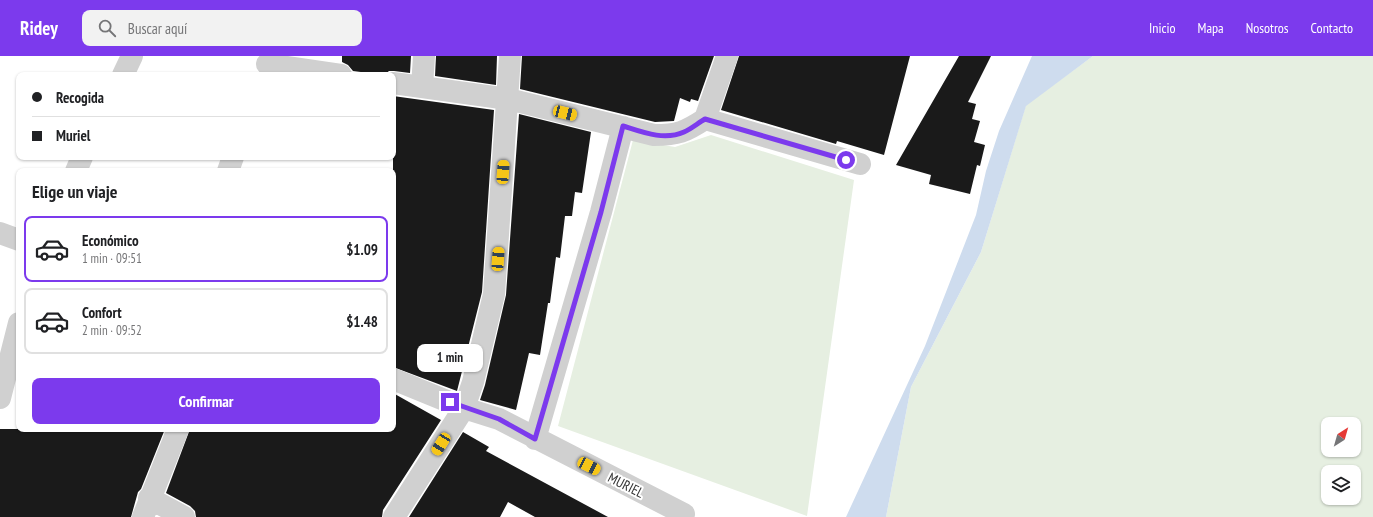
<!DOCTYPE html>
<html lang="es">
<meta charset="utf-8">
<style>
:root{--surface:#fff;--page:#f2f2f2;--text:#202124;--muted:#757577;--line:#e0e0e0;--accent:#7c3aed}
body{margin:0;font-family:"PT Sans Narrow",sans-serif;background:var(--page);color:var(--text);height:100vh;display:flex;flex-direction:column;font-size:15px;white-space:nowrap}
*{box-sizing:border-box;margin:0}
p{font-size:13px;color:var(--muted)}
.icon{flex:none;width:22px;height:22px;fill:none;stroke:currentColor;stroke-width:2;stroke-linecap:round;stroke-linejoin:round}
.map{position:relative;flex:1;overflow:hidden}
.drawer{position:absolute;left:16px;top:112px;width:380px;height:264px;display:flex;flex-direction:column;background:var(--surface);border-radius:8px;box-shadow:0 1px 3px #0004}
.drawer>*{flex:none}
.banner{position:absolute;left:16px;top:16px;width:380px;height:88px;border-radius:8px;box-shadow:0 1px 3px #0004;display:grid;align-content:center;height:88px;padding:0 16px;background:var(--surface)}
.needle{width:26px;rotate:37deg}
.tools{position:absolute;left:1321px;top:361px;display:grid;gap:8px}
.tools a{display:grid;place-items:center;width:40px;height:40px;border-radius:8px;background:var(--surface);box-shadow:0 1px 3px #0004;font-size:20px}
.end{position:absolute;width:18px;height:18px;margin:-9px;border:5px solid #7c3aed;background:#fff;box-shadow:0 0 0 2px #fff}
.from{border-radius:50%}
.bubble{position:absolute;height:28px;border-radius:8px;background:var(--surface);box-shadow:0 1px 3px #0004;font-size:13px;font-weight:700;line-height:28px;text-align:center}
.car{position:absolute;width:12px;height:24px;margin:-12px -6px;border-radius:5px;box-shadow:0 0 3px 1px #0007;background:linear-gradient(#f5c518 24%,#345 0 40%,#f5c518 0 76%,#345 0 86%,#f5c518 0)}
.banner b{display:flex;align-items:center;gap:14px;height:38px;font-size:15px}
.banner b+b{border-top:1px solid var(--line)}
.banner i{width:10px;height:10px;background:var(--text)}
ul{padding:0;list-style:none}
li{display:flex;align-items:center;gap:12px;height:66px;margin:0 8px 6px;padding:0 8px;border:2px solid var(--line);border-radius:8px}
li div{flex:1}
li b{display:block;font-size:15px}
li em{font-style:normal;font-weight:700}
li.selected{border-color:var(--accent)}
li>.icon{width:36px;height:36px;stroke-width:1.5}
h2{padding:0 16px;font-size:18px;line-height:48px}
.primary-button{display:flex;gap:8px;margin-top:auto;padding:8px 16px}
.primary-button a{flex:1;height:46px;border-radius:8px;background:var(--accent);color:#fff;font-size:16px;font-weight:700;line-height:46px;text-align:center}
header{display:flex;align-items:center;gap:24px;box-sizing:border-box;height:56px;padding:0 20px;background:var(--accent);color:#fff}
header strong{font-size:19px}
nav{display:flex;gap:22px;margin-inline-start:auto;font-size:14px}
.search{width:280px;height:36px;background:var(--page);display:flex;align-items:center;gap:10px;box-sizing:border-box;padding:0 14px;border-radius:8px;color:var(--muted);font-size:15px}
.map>svg:first-child{display:block}
</style>
<header>
<strong>Ridey</strong>
<div class="search"><svg class="icon" aria-label="search" viewBox="0 0 24 24"><circle cx="10" cy="10" r="6"/><path d="M15 15l6 6"/></svg>Buscar aquí</div>
<nav><a>Inicio</a><a>Mapa</a><a>Nosotros</a><a>Contacto</a></nav>
</header>
<div class="map">
<svg width="1373" height="461" viewBox="0 0 1373 461">
<rect width="100%" height="100%" fill="#fff"/>
<path fill="#e6efe1" fill-rule="evenodd" d="M1093,0H1373V461H886L911,331L981,196L1026,49ZM1328,368H1354V394H1328ZM1328,416H1354V442H1328Z
M711,79L854,124L807,460L558,370L633,84L675,91Z"/>
<path fill="#cedcee" d="M1032,0H1093L1026,50L981,196L911,331L886,461H846L925,290L976,159L986,115L999,75Z"/>
<path fill="#1a1a1a" d="M342,0H411L410,17L394,15H389L384,19L353,15L348,9L342,6Z
M436,0H497L496,29L435,20Z
M522,0H714L698,45L691,43L690,46L680,42L674,65L655,66L520,33Z
M739,0H910L884,99L837,85L836,88L721,54Z
M959,0H991L968,46L976,48L972,63L980,65L974,86L985,89L980,110L977,109L970,138L929,128L931,119L896,109Z
M393,40L494,54L482,236L457,335L393,311Z
M519,58L591,76L582,137L575,136L572,160H565L560,202L556,201L550,247H548L540,299L529,297L516,354L480,344L485,329L506,239Z
M393,337L441,364L383,454L382,461H196L195,455L190,450L166,437L190,373H393Z
M0,373H165L141,433L138,436L131,461H0Z
M463,376L489,391L486,395L608,461H535L508,446L500,461H409Z"/>
<g fill="none" stroke-linecap="round" stroke-linejoin="round">
<path stroke="#d0d0d0" stroke-width="22" d="M267,8L341,19
M123,19L132,0
M393,27L508,43L654,79C678,79 685,76 705,63L860,108
M422,31L424,0
M705,63L727,0
M76,115L82,101
M228,115L233,101
M0,177L19,184
M393,323L464,352L499,363L684,458
M0,342L19,267
M535,383L601,156L623,71
M149,442L184,461
M143,461L178,373
M394,461L464,352L473,326L494,238L510,0"/>
</g>
<g fill="none" stroke-linecap="round" stroke-linejoin="round">
<path stroke="#7c3aed" stroke-width="5" d="M450,346L499,363L535,383L601,156L623,70C642,76 664,85 684,76C691,73 698,67 705,63L846,104"/>
</g>
<g text-anchor="middle" stroke-width="4" stroke-linejoin="round" paint-order="stroke">
<g font-size="14" fill="#333" stroke="#fff">
<text transform="translate(626 429) rotate(27)" y="5">MURIEL</text>
</g>
</g>
</svg>
<div class="tools">
<a><svg class="needle" viewBox="-14 -14 28 28"><path d="M0-13l5 13h-10z" fill="#e53935"/><path d="M0 13l5-13h-10z" fill="#757577"/></svg></a>
<a><svg class="icon" aria-label="layers" viewBox="0 0 24 24"><path d="M12 4l9 5-9 5-9-5zM3 14l9 5 9-5"/></svg></a>
</div>
<i class="end from" style="left:846px;top:104px"></i>
<i class="end" style="left:450px;top:346px"></i>
<div class="bubble" style="left:417px;top:288px;width:66px">1 min</div>
<i class="car" style="left:565px;top:57px;rotate:104deg"></i>
<i class="car" style="left:503px;top:116px;rotate:4deg"></i>
<i class="car" style="left:498px;top:203px;rotate:4deg"></i>
<i class="car" style="left:441px;top:388px;rotate:212deg"></i>
<i class="car" style="left:589px;top:410px;rotate:117deg"></i>
<div class="banner">
<b><i class="from"></i>Recogida</b>
<b><i></i>Muriel</b>
</div>
<section class="drawer">
<h2>Elige un viaje</h2>
<ul>
<li class="selected"><svg class="icon" aria-label="car" viewBox="0 0 24 24"><path d="M5 17H2v-5l4-1 3-4h7l3 4 3 1v5h-3M9 17h6M6 11h13"/><circle cx="7" cy="17" r="2"/><circle cx="17" cy="17" r="2"/></svg><div><b>Económico</b><p>1 min · 09:51</p></div><em>$1.09</em></li>
<li><svg class="icon" aria-label="car" viewBox="0 0 24 24"><path d="M5 17H2v-5l4-1 3-4h7l3 4 3 1v5h-3M9 17h6M6 11h13"/><circle cx="7" cy="17" r="2"/><circle cx="17" cy="17" r="2"/></svg><div><b>Confort</b><p>2 min · 09:52</p></div><em>$1.48</em></li>
</ul>
<div class="primary-button"><a>Confirmar</a></div>
</section>
</div>
